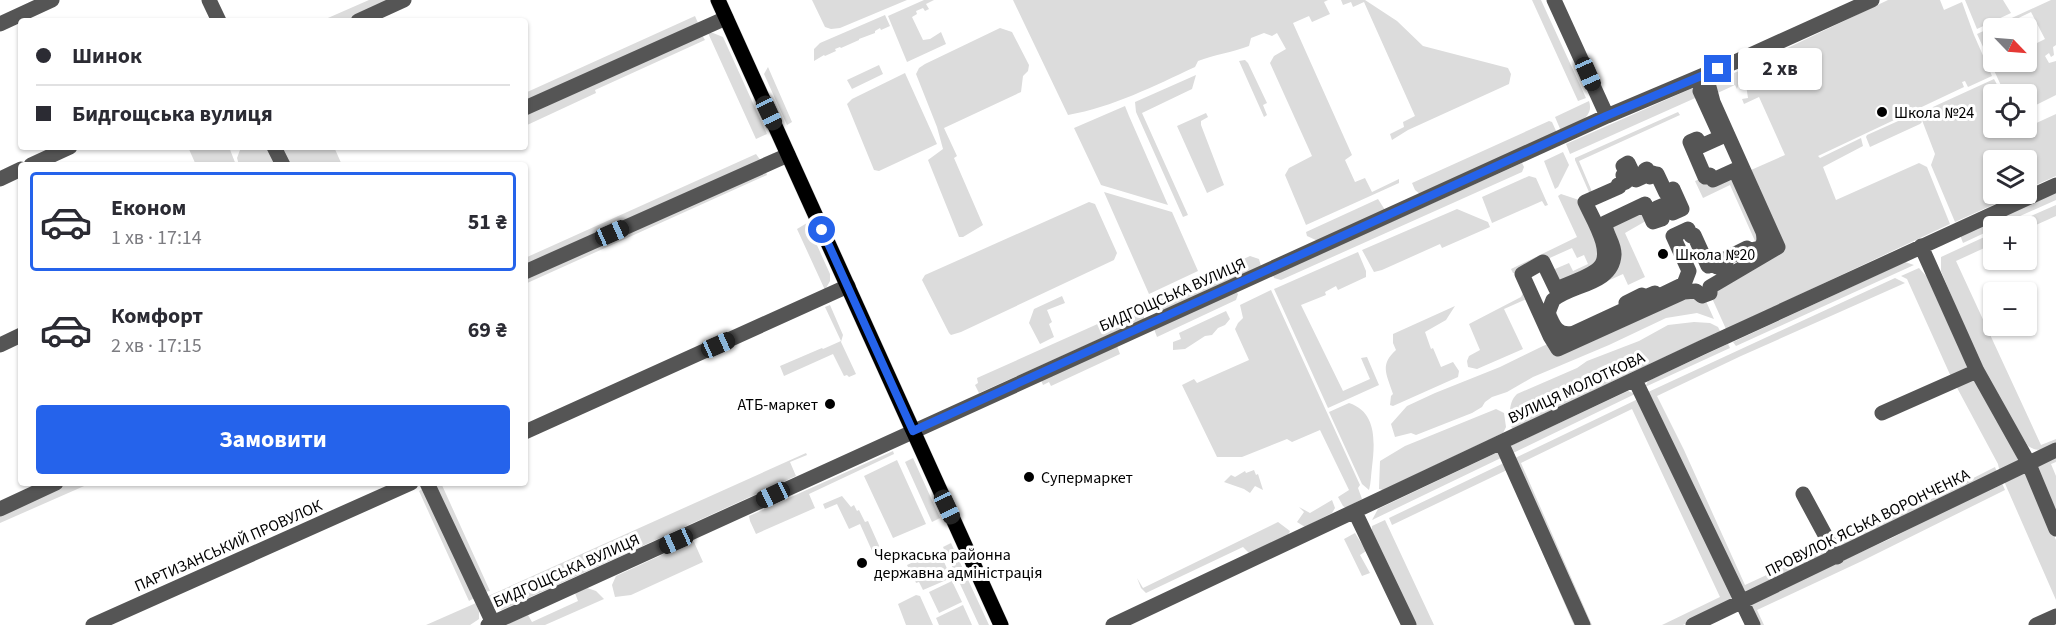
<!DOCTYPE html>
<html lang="uk">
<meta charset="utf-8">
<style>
:root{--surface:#fff;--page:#f7f7f7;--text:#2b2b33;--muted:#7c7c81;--line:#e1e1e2;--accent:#2563eb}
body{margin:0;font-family:"Source Sans 3",sans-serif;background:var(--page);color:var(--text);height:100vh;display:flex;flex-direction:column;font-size:22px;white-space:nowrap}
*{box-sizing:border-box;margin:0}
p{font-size:20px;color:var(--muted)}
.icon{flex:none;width:33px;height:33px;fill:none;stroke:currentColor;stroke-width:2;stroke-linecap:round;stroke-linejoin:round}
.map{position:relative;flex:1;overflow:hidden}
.drawer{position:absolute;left:18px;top:162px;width:510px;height:324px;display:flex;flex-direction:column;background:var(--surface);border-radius:6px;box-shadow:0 2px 4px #0004}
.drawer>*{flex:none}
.guide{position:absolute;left:18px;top:18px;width:510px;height:132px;border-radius:6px;box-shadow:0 2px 4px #0004;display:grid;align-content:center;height:132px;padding:0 18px;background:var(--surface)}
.needle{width:39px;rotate:115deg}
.fabs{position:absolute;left:1983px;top:18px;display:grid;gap:12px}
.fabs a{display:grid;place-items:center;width:54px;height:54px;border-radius:6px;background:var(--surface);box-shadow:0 2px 4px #0004;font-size:30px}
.end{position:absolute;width:27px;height:27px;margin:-14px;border:8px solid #2563eb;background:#fff;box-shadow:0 0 0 3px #fff}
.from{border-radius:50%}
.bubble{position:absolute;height:42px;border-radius:6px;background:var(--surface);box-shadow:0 2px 4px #0004;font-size:20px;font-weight:700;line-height:42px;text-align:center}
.car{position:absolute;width:18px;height:36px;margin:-18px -9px;border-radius:8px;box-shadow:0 0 4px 2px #0007;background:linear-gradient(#222 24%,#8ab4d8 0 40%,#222 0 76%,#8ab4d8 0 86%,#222 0)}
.guide b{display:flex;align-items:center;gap:21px;height:57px;font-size:22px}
.guide b+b{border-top:2px solid var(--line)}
.guide i{width:15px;height:15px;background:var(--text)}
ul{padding:10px 0 0;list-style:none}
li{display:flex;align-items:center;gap:18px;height:99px;margin:0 12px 9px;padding:0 6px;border:3px solid transparent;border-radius:6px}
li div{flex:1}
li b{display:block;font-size:22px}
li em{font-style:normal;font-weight:700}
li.selected{border-color:var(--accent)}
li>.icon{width:54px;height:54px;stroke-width:1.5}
.action{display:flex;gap:12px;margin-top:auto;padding:12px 18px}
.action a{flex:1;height:69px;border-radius:6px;background:var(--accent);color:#fff;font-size:24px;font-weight:700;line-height:69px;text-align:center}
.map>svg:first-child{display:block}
</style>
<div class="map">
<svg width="2056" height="625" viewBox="0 0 2056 625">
<rect width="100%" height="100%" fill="#fff"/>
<path fill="#dcdcdc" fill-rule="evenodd" d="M369,0H392L347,21H321Z
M812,0H907L840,28L831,29L825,27Z
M924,0H934L926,4L929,9L925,11L923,8L916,11L917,14L912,17L923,40L930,39L941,32L946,44L907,62L888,16Z
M1013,0H1328L1324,2L1330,14L1312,22L1309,16L1293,23L1352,155L1345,160L1355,182L1365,178L1372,192L1399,179V183L1306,225L1285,175L1289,168L1312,156L1270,63L1274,56L1286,49L1277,33L1272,36L1264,33L1251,38L1249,46C1231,53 1216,54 1198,61L1195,67C1154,86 1113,107 1068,115Z
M1341,0H1365L1397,21L1423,46L1508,68L1511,74L1509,84L1408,130L1392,140L1390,134L1404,127L1403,122L1415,116L1364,2L1353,7L1351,2L1343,5Z
M1532,0H1541L1586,98L1578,101Z
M1888,0H1940L1944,10L1962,2L1974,35L1992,76L1968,87L1965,81L1962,82L1964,87L1818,156L1820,158L1861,138L1863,146L1823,167L1836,200L1919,163L1927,167L1950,224L1726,329L1711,296L1778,247L1751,170L1785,155L1759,97L1744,104L1742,99L1748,98L1746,85L1744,84L1738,86L1737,89L1735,85L1711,96L1713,81L1739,71Z
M1965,0H2003L2011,13L1977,29Z
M2051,0H2056V45L2053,47L2054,55L2051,57L2049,53L2045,56L2049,63L2056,61V95L2032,107L2036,118L2027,121L2026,94H2005L1977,34ZM2031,12L2045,39L2027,48L2026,62H1994L1992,32L1994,28H1998Z
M885,15L890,26L881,30L880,28L875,31V33L859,39V40L841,48L840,47L835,49L836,51L825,56L824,55L814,61V49L820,43Z
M695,16L698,23L525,105V93Z
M1000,28L1012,32L1029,65L1028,71L1023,76L1021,92L944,128L957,156L954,158L983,225L963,237H959L928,160L943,149L937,127L916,74L919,68L925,64Z
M708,33H713L723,37L767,134L756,139Z
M702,35L705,40L595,90L596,93L525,126V115Z
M1245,60L1248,63L1267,103L1263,105L1267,115L1264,117L1239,61Z
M879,65L883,74L852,89L847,80Z
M768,67L792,122L787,125L764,74Z
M905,73L937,144L879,171L874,170L847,104L852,99Z
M1196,75L1192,89L1142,113L1188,215L1183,217L1136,112L1135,102Z
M1994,79L2002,94H1994V128H2017L2019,131L2056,114V176L2027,189L2026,160H1994V194H2017L1955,222L1931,165L1935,154L1920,115L1922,112Z
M1695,87L1702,95L1570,154L1566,144Z
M1589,101C1595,119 1574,124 1561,131L1555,117Z
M1125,106L1129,116L1168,205L1101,185L1074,128Z
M1678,112L1680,115L1579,161L1593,194L1592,199L1575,160V158Z
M1206,113L1208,117L1201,121V125L1224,185L1207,193L1177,126Z
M1916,113L1922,122L1920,124L1870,147L1866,137L1867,135Z
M1549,121L1552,122L1557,133L1420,194L1415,190L1412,183Z
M188,147H229L236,165H196Z
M246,147H268L275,165H239L237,158L240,150Z
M279,147H334L342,165H288Z
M1563,152L1569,165L1558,187L1555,189L1544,161Z
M756,154L761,161L525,267V258Z
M1522,163L1524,167L1522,172L1281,280L1274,278L1273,275Z
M1735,170L1763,232L1759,250L1730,185L1703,198L1695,181L1710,175Z
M766,172L767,175L525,284V276Z
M1529,176L1536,178L1548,205L1545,206L1542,201L1492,223L1482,197Z
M2056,191V200L1998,226H1994L1993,229L1963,243L1960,235Z
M1104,192L1172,212L1198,271L1149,294Z
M1561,194L1585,202L1605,255L1564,286L1548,272L1569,263L1573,271L1588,264L1584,255L1577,258L1572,248L1543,261L1522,274L1513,273L1511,269L1577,237L1558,196Z
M1378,199L1385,210L1318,241L1307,236L1306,232Z
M1089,202L1095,204L1117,253L1114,260L961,332L951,335L949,333L922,280L925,275Z
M1645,204L1651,218L1625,233L1645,277L1628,285L1623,274L1566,300L1564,297L1552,303L1565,332L1617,309L1619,313L1574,333C1554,338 1543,316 1553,300L1605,274C1624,251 1605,246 1605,223Z
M2056,205V216L2027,229L2026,226H2008Z
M1457,209L1488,222L1490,227L1442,248L1440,244L1382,270L1374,272L1362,250Z
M807,223L830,274V281L825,290L797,229Z
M1993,233V244L1956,261L2041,445L2056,439V444C2046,449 2039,453 2028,446L1984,374L1941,271V257Z
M1358,252L1366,271V277L1338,290L1336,286L1325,292L1326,295L1301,305L1343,391L1370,379L1361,358L1367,357L1379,385L1328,408L1274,289Z
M1250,256L1259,259L1261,266L1159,312L1153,301Z
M1905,262L1914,265L1736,346L1733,342Z
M1919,268L1927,277L1967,366L1966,370L1952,379L1907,279L1901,276Z
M1895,278L1905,283L1741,356L1657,396L1684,450L1745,585L1827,547L1829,551L1745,593L1646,393Z
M1271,290L1360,485L1358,488L1362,499L1346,508L1343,506L1338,497L1349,490L1320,430L1292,442L1287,439L1242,457H1217L1182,385L1194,379L1197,383L1249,360L1235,329L1238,323L1243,318L1240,305Z
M1236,292L1238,294L1236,300L1157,337L1154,329Z
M1684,292L1705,299L1714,319L1697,313L1666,318L1609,345L1533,377L1507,392L1492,397L1485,402L1482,407L1472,413L1416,435L1411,433L1395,437L1391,424L1407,406L1435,393L1500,367L1543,346Z
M1523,293L1531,297L1504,309L1523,349L1477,369L1468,367L1467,361L1469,356L1480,350L1469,324L1521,297Z
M1062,296L1065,303L1047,310L1052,322L1049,324L1054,337L1040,344L1029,323L1034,309Z
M830,305L843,335L841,342L856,374L849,377L847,375L844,376L833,354L784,376L780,366L822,348L823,349L841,341L825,307Z
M1140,305L1144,313V319L979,393L975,385L978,383L977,378Z
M1455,306L1446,320L1425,332L1431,349L1433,348L1441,367L1453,362L1459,371L1458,377L1393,406L1390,405L1391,396L1393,394C1387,375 1379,365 1396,350L1393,343V334Z
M1226,311L1230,319L1225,325L1218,328L1212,335L1205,336L1185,349L1173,350V342L1181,339L1179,333L1181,332Z
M1694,322L1710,323L1718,327L1720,331L1512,429C1509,418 1508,402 1517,394L1577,368L1587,361L1639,341L1668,325Z
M1728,344L1730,348L1645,387L1648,381Z
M1117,346L1120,354L1051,386L1049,382L1043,385L1041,380Z
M1974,379L2019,456L2018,461L2000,473L1998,464L1955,384Z
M1628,391L1635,394L1511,454L1510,449L1512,445Z
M1638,399L1731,594L1732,599L1727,605L1683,625H1662L1720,597L1632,409L1521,463L1592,625H1587L1513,459Z
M1349,403C1377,412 1375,442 1372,467C1371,474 1371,483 1369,490L1362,484L1329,412Z
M1496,409L1504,413L1506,427L1503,433L1383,490L1379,489L1380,461L1405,446Z
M893,451L894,454L809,494L815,508L756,534L750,521L749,516Z
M1498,452L1503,457L1372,520L1378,509Z
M806,453L807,455L790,462L796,476L502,610L492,607L486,597Z
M2056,454V462L2051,464L2056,476V516L2037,470L2038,465Z
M913,458L940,518L932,522L905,462Z
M897,460L926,524L893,538L864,476Z
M1506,462L1580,625H1574L1572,621L1507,470L1392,525L1389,518Z
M1995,467L1998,475L1839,550L1834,543L1938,496Z
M1254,470L1256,475L1258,474L1263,490L1255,486L1250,493L1244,489L1224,482L1231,475L1235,477L1245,471L1246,473Z
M2023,472L2027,474L2056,540V600L2003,479Z
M2001,481L2005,490L1862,561L1757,610L1764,625H1756L1750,606L1752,602L1892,538Z
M67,483H91L0,523V513Z
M436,483H441L490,591L484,592L432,485Z
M423,489L474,598L469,601L419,491Z
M842,496L851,507L854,505L857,511L859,510L865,522L868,521L881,550L873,553L860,524L849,529L837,504L825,509L823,504Z
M1332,500L1335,508L1332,513L1305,527L1297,522L1304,512L1299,507L1310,513Z
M1385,520L1434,625H1415L1372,531V526Z
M1278,522L1290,531L1288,535L1249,553L1243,547L1146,593L1141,588L1137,578L1143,588Z
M1355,533L1366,551L1360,555L1370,573L1362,576L1344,539Z
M692,541L694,542L703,562L631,595L615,597L612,585L616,576Z
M951,543L989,625H979L943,547Z
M939,550L951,578L923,590L919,582L916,583L912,571H910L907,565Z
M952,581L962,602L939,613L929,592Z
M587,588L596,591L604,599L545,625H506L528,615L532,622L578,601L575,593Z
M916,595L920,596L933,625H906L898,604Z
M476,603L479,611V619L470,625H426Z
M963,605L972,625H939L936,618Z"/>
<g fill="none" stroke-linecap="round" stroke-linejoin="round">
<g stroke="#dbdbdb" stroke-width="16">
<path id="major" d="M718,0L1001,625"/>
</g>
<path stroke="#555" stroke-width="15" d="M209,0L219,21
M1554,0L1607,116
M358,21L404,0
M0,24L52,0
M1709,87L1713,102L1778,247L1710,287V293L1702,296L1696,291L1684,292L1558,349L1550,336L1522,274L1543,262L1556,289C1567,284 1590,277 1599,268C1615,253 1592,218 1585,202L1619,187L1618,185L1626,182L1623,175L1627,173L1623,166L1628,163L1636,180L1647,175L1645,170L1647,169L1648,173H1651L1649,174L1650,177L1653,173L1654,175L1657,174L1666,193L1673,189L1682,209L1673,213L1669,203L1657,208L1662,219L1653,222L1645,204L1605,223C1605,234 1615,244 1614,255C1612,285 1571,284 1553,300L1548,313C1553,326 1558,337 1574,333L1628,308L1626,303L1642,295L1643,298L1655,293L1657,297L1684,284L1689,271L1673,236L1688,229L1691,236L1694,235L1708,266L1715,263L1717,267L1726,263L1725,259L1747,248L1749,251L1755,249L1756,251C1764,247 1765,240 1763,232L1735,170L1713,180L1710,175L1705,177L1690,142L1697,139L1701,146L1721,137L1700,91Z
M525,108L726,18
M274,147L283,165
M31,165L70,147
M0,179L21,169
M1921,246L1977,371L2028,462L2056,529
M525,272L788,155
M0,345L21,335
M1635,380L1753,625
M1882,413L1977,371
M525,432L848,286
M1501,442L1583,625
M427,483L493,623
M1803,494L1837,557
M0,509L56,483
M1355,512L1409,625
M93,625L411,483
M488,625L1607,116L1737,61L1872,0
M1113,625L1703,347L2056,185
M1693,625L2056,450
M2036,625L2056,616"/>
<use href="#major" stroke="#000" stroke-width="15"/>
</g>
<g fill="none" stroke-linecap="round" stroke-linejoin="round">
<path stroke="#2563eb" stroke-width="8" d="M822,230L913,431L1606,116L1718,69"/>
</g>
<g fill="#000" stroke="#fff" stroke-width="2">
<circle cx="1882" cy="112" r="6"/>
<circle cx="1663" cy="254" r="6"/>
<circle cx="830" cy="404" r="6"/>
<circle cx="1029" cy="477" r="6"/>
<circle cx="862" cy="563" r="6"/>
</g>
<g text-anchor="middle" stroke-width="6" stroke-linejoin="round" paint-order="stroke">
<g font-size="16" fill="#000" stroke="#fff" text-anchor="start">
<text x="1894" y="118">Школа №24</text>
<text x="1675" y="260">Школа №20</text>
<text x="818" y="410" text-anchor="end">АТБ-маркет</text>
<text x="1041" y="483">Супермаркет</text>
<text x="874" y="560">Черкаська районна<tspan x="874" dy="18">державна адміністрація</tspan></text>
</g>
<g font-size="16" fill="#000" stroke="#fff">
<text transform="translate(1172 294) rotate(-24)" y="6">БИДГОЩСЬКА ВУЛИЦЯ</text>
<text transform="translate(1576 387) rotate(-25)" y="6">ВУЛИЦЯ МОЛОТКОВА</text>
<text transform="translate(1867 522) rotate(-26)" y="6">ПРОВУЛОК ЯСЬКА ВОРОНЧЕНКА</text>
<text transform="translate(228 545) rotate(-24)" y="6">ПАРТИЗАНСЬКИЙ ПРОВУЛОК</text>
<text transform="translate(566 570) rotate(-24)" y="6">БИДГОЩСЬКА ВУЛИЦЯ</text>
</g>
</g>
</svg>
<div class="fabs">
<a><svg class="needle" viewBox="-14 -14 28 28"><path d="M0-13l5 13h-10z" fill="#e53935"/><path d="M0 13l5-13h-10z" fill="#7c7c81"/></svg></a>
<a><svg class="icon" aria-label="locate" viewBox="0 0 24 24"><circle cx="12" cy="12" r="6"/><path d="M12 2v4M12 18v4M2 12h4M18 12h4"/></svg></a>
<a><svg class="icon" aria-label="layers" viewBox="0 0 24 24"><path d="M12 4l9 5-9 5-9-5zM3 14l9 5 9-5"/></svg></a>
<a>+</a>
<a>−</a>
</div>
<i class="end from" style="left:822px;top:230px"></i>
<i class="end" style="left:1718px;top:69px"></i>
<div class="bubble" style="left:1738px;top:48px;width:84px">2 хв</div>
<i class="car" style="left:1588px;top:74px;rotate:156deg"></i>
<i class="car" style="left:769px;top:113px;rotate:155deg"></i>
<i class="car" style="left:612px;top:233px;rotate:66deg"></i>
<i class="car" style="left:718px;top:345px;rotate:66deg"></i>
<i class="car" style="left:773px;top:495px;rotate:245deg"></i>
<i class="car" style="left:947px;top:507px;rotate:155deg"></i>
<i class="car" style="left:676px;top:541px;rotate:246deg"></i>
<div class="guide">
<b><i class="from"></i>Шинок</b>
<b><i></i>Бидгощська вулиця</b>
</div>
<section class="drawer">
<ul>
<li class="selected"><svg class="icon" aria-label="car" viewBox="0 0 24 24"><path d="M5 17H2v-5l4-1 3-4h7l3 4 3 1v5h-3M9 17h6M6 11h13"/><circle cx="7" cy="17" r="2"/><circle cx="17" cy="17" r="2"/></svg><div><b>Економ</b><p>1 хв · 17:14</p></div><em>51 ₴</em></li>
<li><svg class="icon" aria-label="car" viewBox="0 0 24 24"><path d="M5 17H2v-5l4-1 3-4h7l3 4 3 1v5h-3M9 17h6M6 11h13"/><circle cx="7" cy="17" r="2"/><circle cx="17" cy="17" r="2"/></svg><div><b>Комфорт</b><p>2 хв · 17:15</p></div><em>69 ₴</em></li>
</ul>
<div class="action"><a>Замовити</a></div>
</section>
</div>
